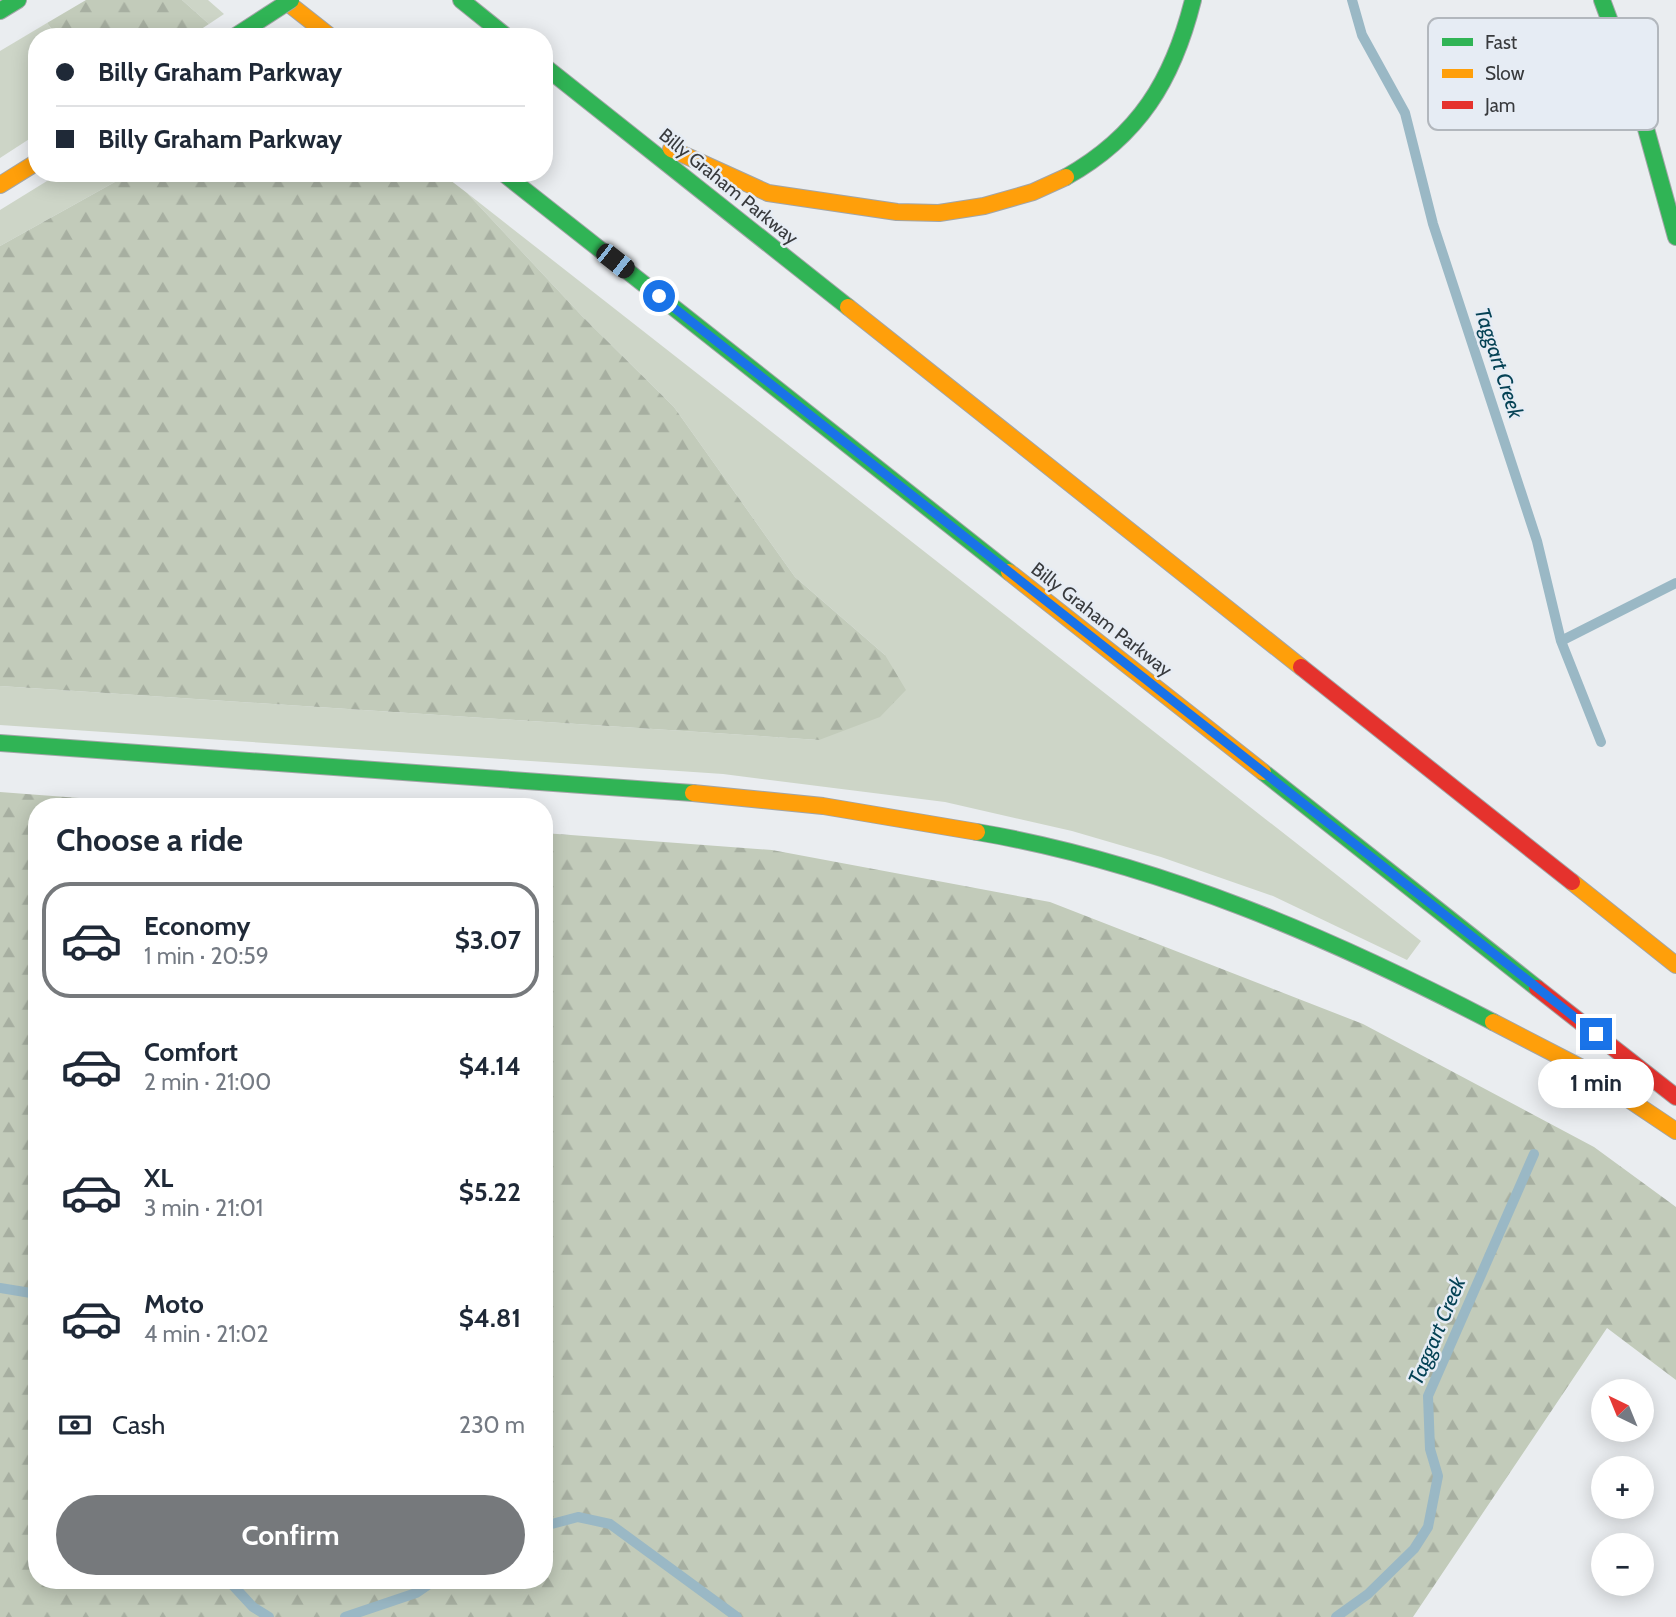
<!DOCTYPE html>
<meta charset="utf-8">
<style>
:root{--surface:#fff;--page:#f6f6f7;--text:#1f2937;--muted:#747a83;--line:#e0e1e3;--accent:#76797c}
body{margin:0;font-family:Cabin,sans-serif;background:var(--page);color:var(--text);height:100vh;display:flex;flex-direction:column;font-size:26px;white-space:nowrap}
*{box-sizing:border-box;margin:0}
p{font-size:23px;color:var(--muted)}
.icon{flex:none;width:38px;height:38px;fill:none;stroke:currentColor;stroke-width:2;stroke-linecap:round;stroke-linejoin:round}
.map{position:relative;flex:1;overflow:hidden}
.sheet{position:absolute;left:28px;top:798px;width:525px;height:791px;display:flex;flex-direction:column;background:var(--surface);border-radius:28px;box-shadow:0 4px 18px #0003}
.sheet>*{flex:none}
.banner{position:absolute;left:28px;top:28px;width:525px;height:154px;border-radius:28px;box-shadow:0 4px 18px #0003;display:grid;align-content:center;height:154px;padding:0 28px;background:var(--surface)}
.needle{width:46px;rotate:317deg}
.tools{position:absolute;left:1591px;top:1379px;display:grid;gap:14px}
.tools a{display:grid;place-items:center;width:63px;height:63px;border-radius:50%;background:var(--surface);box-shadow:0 4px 18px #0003;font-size:35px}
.end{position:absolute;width:32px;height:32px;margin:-16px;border:9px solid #1a73e8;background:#fff;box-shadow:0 0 0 4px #fff}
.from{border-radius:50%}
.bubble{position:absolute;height:49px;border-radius:24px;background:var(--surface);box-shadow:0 4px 18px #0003;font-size:23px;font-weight:800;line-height:49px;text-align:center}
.car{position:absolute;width:21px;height:42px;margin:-21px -10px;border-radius:9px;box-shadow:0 0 5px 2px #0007;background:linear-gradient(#222 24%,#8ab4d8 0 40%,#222 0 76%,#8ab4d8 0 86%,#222 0)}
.banner b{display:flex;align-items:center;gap:24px;height:66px;font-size:26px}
.banner b+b{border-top:2px solid var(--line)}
.banner i{width:18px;height:18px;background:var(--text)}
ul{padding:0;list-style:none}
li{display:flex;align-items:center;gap:21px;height:116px;margin:0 14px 10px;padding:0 14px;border:4px solid transparent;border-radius:28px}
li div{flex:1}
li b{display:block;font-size:26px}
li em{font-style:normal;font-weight:800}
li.active{border-color:var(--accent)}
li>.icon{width:63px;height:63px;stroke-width:1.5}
h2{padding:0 28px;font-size:32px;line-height:84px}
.pay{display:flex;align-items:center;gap:18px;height:77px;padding:0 28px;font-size:26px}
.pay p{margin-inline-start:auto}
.primary-button{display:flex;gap:14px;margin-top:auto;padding:14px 28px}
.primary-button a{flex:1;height:80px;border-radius:42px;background:var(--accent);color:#fff;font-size:28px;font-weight:800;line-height:80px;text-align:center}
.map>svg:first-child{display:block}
</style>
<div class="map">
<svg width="1676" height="1617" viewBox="0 0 1676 1617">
<defs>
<pattern id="forest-firs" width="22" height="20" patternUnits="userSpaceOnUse" patternTransform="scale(1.75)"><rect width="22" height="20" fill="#c2cbba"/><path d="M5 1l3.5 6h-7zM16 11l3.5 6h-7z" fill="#a7afa1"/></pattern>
</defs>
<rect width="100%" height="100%" fill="#eaedf0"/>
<path fill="#cdd5c7" d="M182,0H208L224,14L209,24Z
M47,23L58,37H37V134L0,158V51Z
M60,173H131L0,246V210Z
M467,193L1421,941L1407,960L1273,896L1161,857L1072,831L945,802L723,774L0,725V686L819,740L885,655L795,577L674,407L582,316Z"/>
<path fill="url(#forest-firs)" d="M86,0H182L209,24L189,37H58L47,23Z
M131,173H441L467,193L582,316L674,407L795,577L885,655L906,690L880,717L819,740L0,686V246Z
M0,792L198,807H37V1580H544V833L772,850L1050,902L1363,1024L1594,1147L1676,1207V1380L1607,1328L1413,1617H0Z"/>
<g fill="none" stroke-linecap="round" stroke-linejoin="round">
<path stroke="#9ab8c5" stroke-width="10" d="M1352,0L1362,35L1405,113L1433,224L1537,541L1561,641L1601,742
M1561,641L1676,583
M0,1288L37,1294
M544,1526L578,1517L610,1524L737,1617
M228,1580L253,1607L269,1617
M345,1617L416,1593L435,1580
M1336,1617L1368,1594L1414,1549L1428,1527L1438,1476L1430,1449L1428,1396L1534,1154"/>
<g stroke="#a2a5a7" stroke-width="18">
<path id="fast" d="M461,0L507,37
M1602,0L1635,89L1676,237
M0,11L18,0
M544,66L848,307
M503,173L1009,572
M1066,177C1139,136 1173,80 1193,0
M0,743L693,793
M1263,772L1537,988
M977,832C1159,863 1331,938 1493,1022"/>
</g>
<g stroke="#a2a5a7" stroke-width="18">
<path id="slow" d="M284,0L331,37
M671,149L768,193L897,212L939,213L984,206L1033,192L1066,177
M0,185L37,162
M848,307L1301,667
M1009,572L1263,772
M693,793L823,806L977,832
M1572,882L1676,965
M1493,1022L1582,1068L1676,1131"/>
</g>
<g stroke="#a2a5a7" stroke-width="18">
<path id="jam" d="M1301,667L1572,882
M1537,988L1676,1097"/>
</g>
<use href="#fast" stroke="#30b455" stroke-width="16"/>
<use href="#slow" stroke="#ff9f0a" stroke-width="16"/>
<use href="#jam" stroke="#e5322d" stroke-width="16"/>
<g stroke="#a2a5a7" stroke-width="18" stroke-linecap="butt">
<path id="fast-bridge" d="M234,37L291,0"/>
</g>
<use href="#fast-bridge" stroke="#30b455" stroke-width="16"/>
</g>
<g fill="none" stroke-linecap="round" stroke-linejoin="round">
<path stroke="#1a73e8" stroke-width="9" d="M659,296L1596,1034"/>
</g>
<g text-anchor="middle" stroke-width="5" stroke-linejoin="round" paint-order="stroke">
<g font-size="19" fill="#383a3d" stroke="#e6ecf4">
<text transform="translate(729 186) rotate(39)" y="7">Billy Graham Parkway</text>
<text transform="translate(1102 619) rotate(38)" y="7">Billy Graham Parkway</text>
</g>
<g font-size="21" font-style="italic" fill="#054255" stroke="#e6ecf4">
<text transform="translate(1499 363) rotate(72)" y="7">Taggart Creek</text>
<text transform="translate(1437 1331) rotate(-67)" y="7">Taggart Creek</text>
</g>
</g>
<rect x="1428" y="18" width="230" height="112" rx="10" fill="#e6ecf4" stroke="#b2b7bd" stroke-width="2"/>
<rect x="1442" y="38" width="31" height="8" fill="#30b455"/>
<rect x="1442" y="69" width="31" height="9" fill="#ff9f0a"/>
<rect x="1442" y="101" width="31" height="8" fill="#e5322d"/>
<g font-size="19" fill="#383a3d">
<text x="1485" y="49">Fast</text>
<text x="1485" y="80">Slow</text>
<text x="1485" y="112">Jam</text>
</g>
</svg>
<div class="tools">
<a><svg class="needle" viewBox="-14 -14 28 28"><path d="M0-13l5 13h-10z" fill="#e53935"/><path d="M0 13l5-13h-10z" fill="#747a83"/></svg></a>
<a>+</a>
<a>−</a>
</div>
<i class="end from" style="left:659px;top:296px"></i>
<i class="end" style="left:1596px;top:1034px"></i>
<div class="bubble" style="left:1538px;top:1059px;width:116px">1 min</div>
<i class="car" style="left:615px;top:261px;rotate:128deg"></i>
<div class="banner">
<b><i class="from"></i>Billy Graham Parkway</b>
<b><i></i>Billy Graham Parkway</b>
</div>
<section class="sheet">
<h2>Choose a ride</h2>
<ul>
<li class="active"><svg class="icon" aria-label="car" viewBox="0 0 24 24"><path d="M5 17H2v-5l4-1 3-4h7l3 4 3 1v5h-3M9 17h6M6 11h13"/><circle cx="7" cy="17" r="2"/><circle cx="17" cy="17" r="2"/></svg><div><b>Economy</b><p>1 min · 20:59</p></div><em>$3.07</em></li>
<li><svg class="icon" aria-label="car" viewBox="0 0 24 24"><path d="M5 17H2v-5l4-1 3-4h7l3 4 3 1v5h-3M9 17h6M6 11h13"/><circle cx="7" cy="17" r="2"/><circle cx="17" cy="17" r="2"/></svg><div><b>Comfort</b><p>2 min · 21:00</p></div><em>$4.14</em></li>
<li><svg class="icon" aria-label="car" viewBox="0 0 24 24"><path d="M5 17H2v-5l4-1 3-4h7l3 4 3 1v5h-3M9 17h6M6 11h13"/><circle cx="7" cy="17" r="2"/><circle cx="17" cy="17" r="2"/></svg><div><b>XL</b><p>3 min · 21:01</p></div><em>$5.22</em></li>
<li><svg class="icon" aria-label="car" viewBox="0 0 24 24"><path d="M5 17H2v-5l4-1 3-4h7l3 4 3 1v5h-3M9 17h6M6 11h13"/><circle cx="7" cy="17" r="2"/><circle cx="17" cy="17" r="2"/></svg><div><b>Moto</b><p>4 min · 21:02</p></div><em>$4.81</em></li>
</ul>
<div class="pay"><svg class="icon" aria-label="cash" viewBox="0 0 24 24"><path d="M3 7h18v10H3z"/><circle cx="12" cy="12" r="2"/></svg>Cash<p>230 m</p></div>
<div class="primary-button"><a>Confirm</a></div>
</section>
</div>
